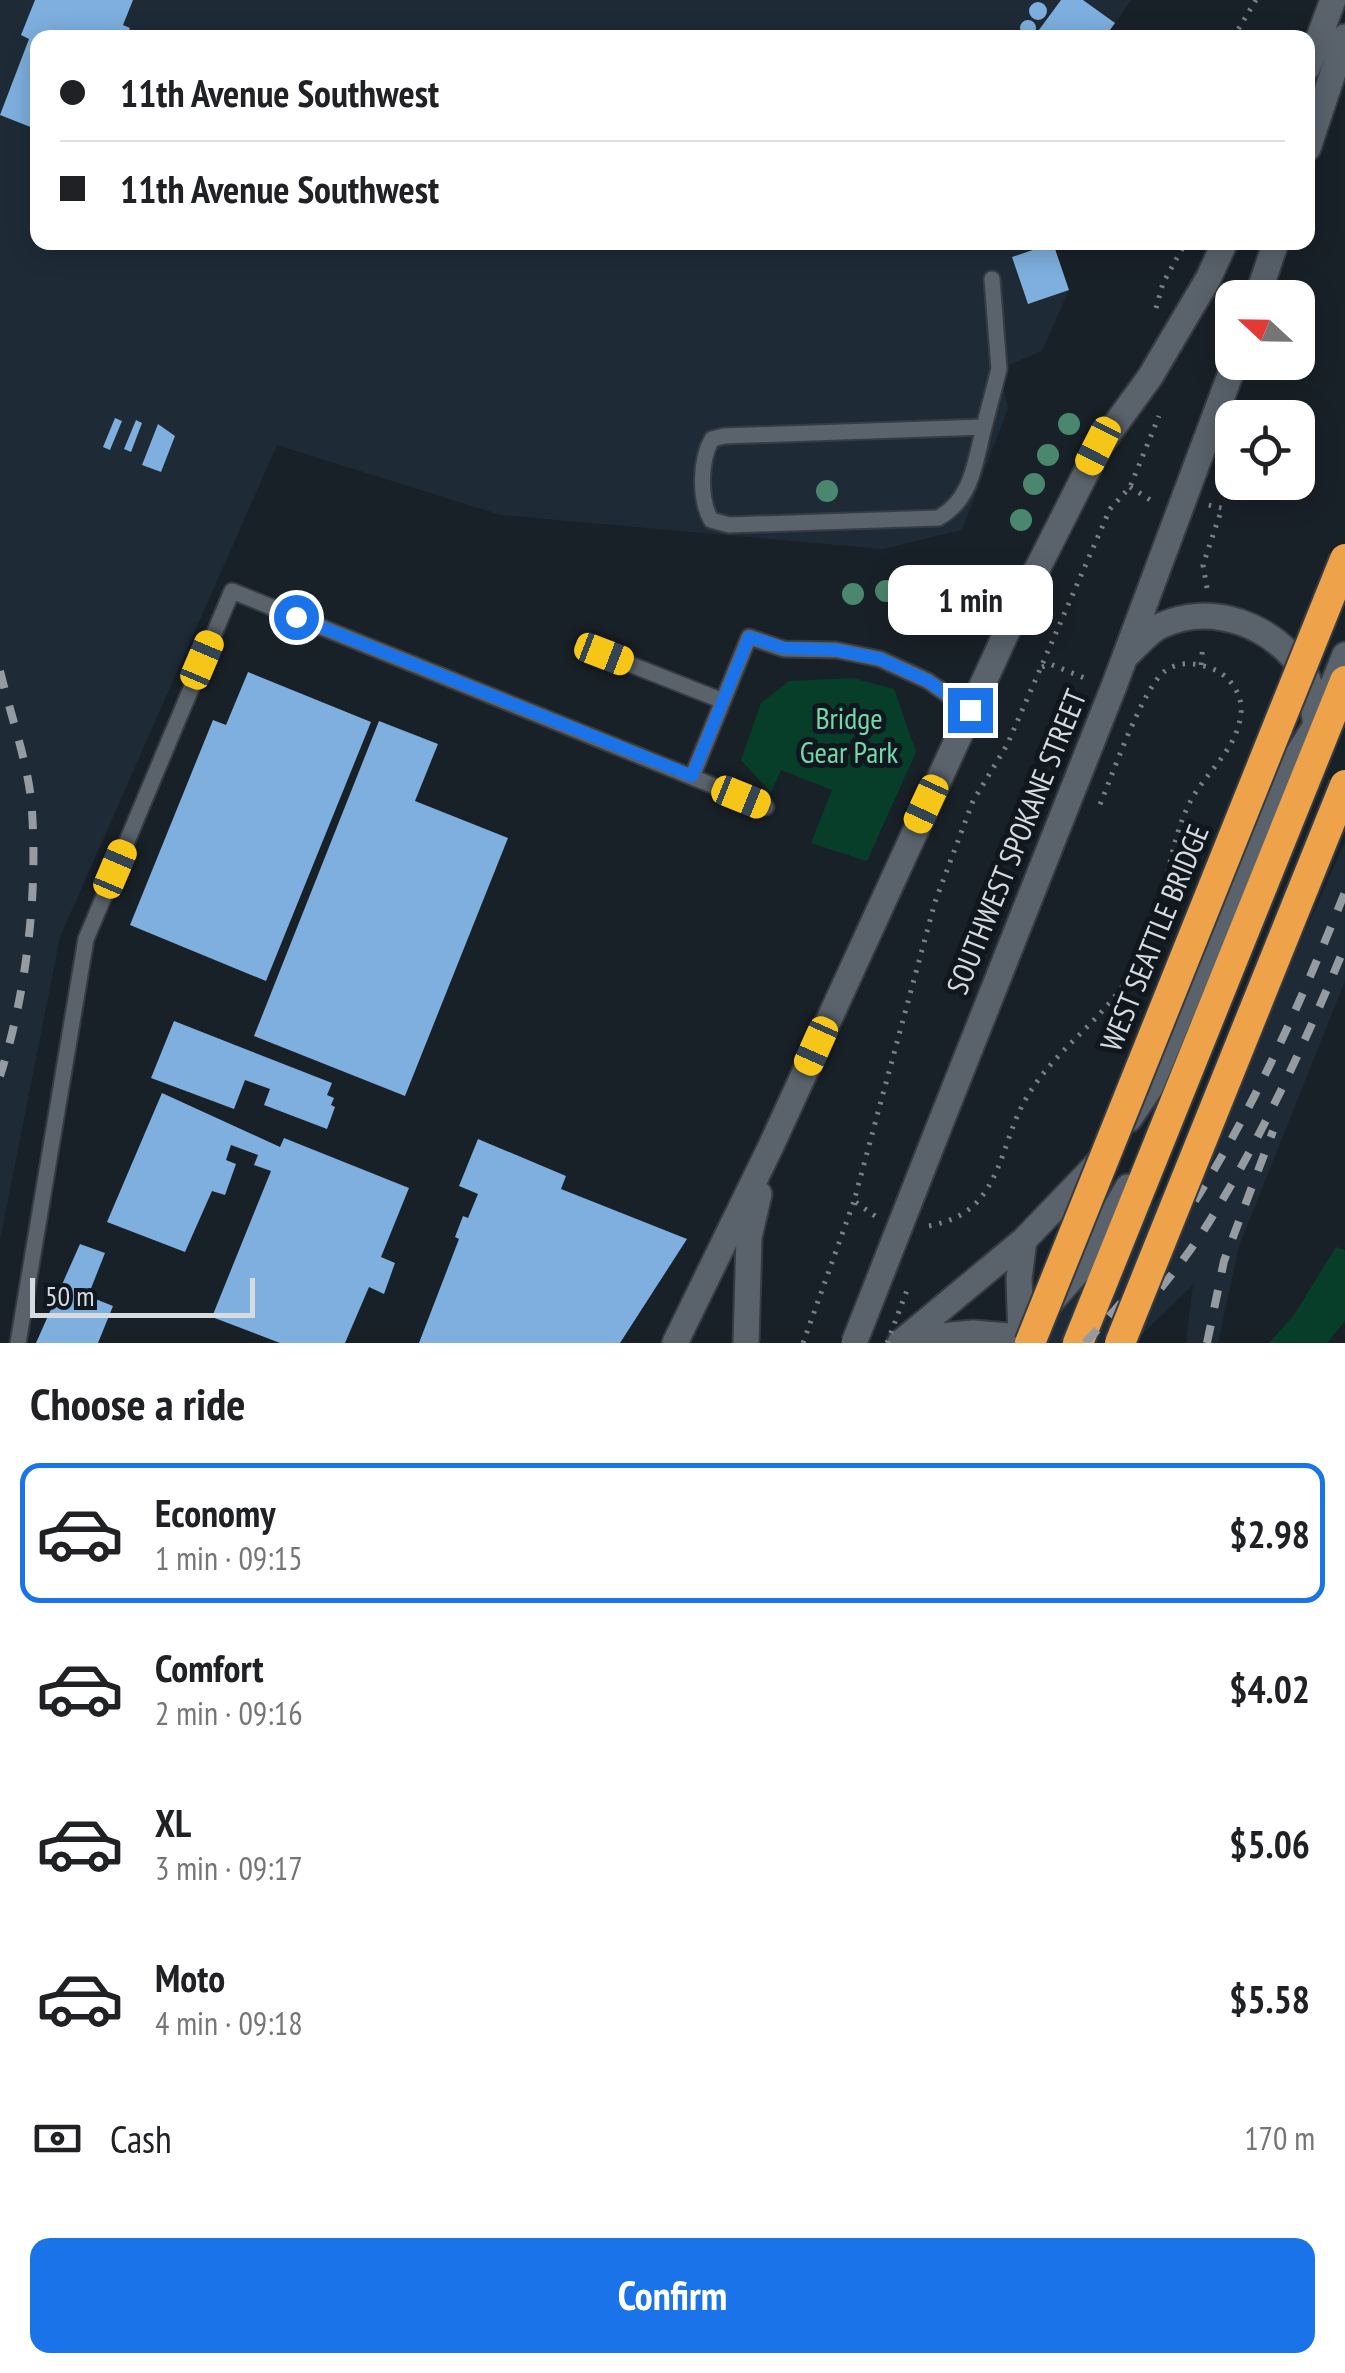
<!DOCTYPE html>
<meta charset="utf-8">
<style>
:root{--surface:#fff;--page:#f2f2f2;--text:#202124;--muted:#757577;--line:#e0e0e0;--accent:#1a73e8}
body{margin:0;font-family:"PT Sans Narrow",sans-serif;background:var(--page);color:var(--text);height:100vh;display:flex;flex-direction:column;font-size:38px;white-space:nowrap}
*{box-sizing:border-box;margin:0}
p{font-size:32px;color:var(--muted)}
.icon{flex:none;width:55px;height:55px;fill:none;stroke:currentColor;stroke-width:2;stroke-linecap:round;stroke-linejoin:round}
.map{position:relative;height:1343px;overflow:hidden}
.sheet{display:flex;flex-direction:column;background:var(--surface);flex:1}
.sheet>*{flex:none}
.banner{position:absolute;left:30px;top:30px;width:1285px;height:220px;border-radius:20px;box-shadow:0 5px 25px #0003;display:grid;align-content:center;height:220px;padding:0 30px;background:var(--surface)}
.needle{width:65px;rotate:292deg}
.tools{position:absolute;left:1215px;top:280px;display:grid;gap:20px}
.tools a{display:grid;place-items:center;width:100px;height:100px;border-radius:20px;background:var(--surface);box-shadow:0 5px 25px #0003;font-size:50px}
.scale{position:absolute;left:30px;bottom:25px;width:225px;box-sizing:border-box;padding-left:10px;border:5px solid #d6dbe0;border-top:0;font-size:28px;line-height:35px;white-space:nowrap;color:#d6dbe0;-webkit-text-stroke:8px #10171f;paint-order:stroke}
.end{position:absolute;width:45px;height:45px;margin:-22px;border:12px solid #1a73e8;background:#fff;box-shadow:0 0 0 5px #fff}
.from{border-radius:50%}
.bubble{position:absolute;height:70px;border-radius:20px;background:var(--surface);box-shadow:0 5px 25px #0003;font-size:32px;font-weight:600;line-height:70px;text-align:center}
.car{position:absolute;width:30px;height:60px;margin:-30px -15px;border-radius:12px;box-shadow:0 0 8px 2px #0007;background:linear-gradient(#f5c518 24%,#345 0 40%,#f5c518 0 76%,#345 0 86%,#f5c518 0)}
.banner b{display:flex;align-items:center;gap:35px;height:95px;font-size:38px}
.banner b+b{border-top:2px solid var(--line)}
.banner i{width:25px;height:25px;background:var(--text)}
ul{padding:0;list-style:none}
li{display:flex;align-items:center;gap:30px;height:140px;margin:0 20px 15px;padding:0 10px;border:5px solid transparent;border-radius:20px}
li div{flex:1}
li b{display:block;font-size:38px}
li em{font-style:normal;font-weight:600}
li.selected{border-color:var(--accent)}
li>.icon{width:90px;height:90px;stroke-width:1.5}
h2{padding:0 30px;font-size:45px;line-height:120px}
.pay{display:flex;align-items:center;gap:25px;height:110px;padding:0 30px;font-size:38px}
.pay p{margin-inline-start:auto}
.action{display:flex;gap:20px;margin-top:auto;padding:20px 30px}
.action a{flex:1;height:115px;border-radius:20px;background:var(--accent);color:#fff;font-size:40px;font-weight:600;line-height:115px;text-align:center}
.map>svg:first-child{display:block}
</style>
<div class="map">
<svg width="1345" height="1343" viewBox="0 0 1345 1343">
<rect width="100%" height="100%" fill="#192128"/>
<path fill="#1e2b36" d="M0,0H1131L1105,38H38V242H1053L1069,290L1042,351L999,369L1008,408L962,530L883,549L501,515L277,445L60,937L0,1240Z
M1345,842V981L1239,1246L1218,1343H1186L1193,1285L1133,1343H1033L1126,1243L1235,1090Z"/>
<path fill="#073e29" d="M853,678L894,689L916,752L867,861L811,843L832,790L781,770L771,793L741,760L761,703L789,681Z
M1336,1247L1345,1250V1321L1327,1343H1269L1294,1315Z"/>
<path fill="#7eafde" d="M35,0H133L123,25L130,28L126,38H38V130L0,115L29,39L21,35Z
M1061,0H1083L1115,23L1104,38H1033Z
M1029 11a9 9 0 1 1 18 0a9 9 0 1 1-18 0Z
M1020 28a8 8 0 1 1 16 0a8 8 0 1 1-16 0Z
M1053,243L1069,290L1028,304L1012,257Z
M115,418L122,421L110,450L103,447Z
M136,420L142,423L131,452L124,449Z
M158,424L175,436L161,472L142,465Z
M248,672L371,722L266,981L130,925L213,720L226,725Z
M379,721L438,744L415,801L508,838L405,1096L254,1036Z
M174,1021L332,1083L327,1095L334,1098L331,1105L335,1107L327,1129L264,1105L270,1089L245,1080L234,1109L151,1078Z
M162,1093L280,1147L284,1138L409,1188L381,1257L395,1263L384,1294L369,1287L345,1343H280L212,1317L271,1171L254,1165L258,1155L231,1145L226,1160L236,1164L225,1195L212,1191L185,1252L107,1222Z
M478,1139L566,1176L561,1189L687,1239L620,1343H419L459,1239L455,1237L463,1216L468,1218L478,1194L459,1186Z
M80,1244L105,1253L88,1296L113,1306L98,1343H36Z"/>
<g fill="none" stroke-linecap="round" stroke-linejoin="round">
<g stroke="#373c43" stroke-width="19">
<path id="lane" d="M984,427C975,462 972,500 938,518L729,525L711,520C699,498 700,460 712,439L724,436L984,427L999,369L992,279
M604,654L723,701
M692,777L749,637L784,649L836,650L880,659L928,681L969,710
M18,1343L86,939L232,591L766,807"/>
</g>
<g stroke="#373c43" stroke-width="29">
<path id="secondary" d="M1308,67L1333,0
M1308,148L1345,37
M1257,298L1276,242
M1125,657C1136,647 1148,632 1160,626C1212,601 1275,626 1304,672C1313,685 1313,709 1316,725L1270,799L1150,1088L1129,1119
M1328,697L1345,655
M937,1132L1114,686L1235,362
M1050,1303L1082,1267L1128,1187
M910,1339L973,1333L1021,1337L1019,1278L1024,1240
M675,1343L771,1146L1020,603L1099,447L1150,377L1208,279L1225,242
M746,1343L749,1237L759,1194
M900,1343L1024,1240L1101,1160"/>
</g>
<g stroke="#373c43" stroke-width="34">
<path id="highway" d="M1078,1343L1345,681"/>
</g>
<path stroke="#787f85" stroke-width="5" stroke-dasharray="2.5 8" stroke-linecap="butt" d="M1233,38L1256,0
M1156,308L1163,283L1186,242
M1130,487L1152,501
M1207,588L1203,565L1222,508L1208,505
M1201,665L1203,644
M1042,667L1050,664L1087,679
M875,1216L854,1201L935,902L973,801L1007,745L1110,509L1130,487L1159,416
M929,1226C947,1222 962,1217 976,1203C1002,1176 1006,1135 1024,1102C1055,1046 1109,1019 1137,962C1147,942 1158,920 1162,898C1170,865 1174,835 1189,804C1205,772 1237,751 1241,713C1243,696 1231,677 1215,670C1199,663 1180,660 1165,671C1143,687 1111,778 1099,807
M803,1343L854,1201"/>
<use href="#lane" stroke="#5a636c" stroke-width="15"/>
<use href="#secondary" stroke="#5a636c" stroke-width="25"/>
<use href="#highway" stroke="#eea249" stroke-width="30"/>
<path stroke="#959ba1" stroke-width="8" stroke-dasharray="18 18" stroke-linecap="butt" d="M0,671C10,713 26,757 31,799C39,887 27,992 0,1076
M1085,1343C1207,1215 1280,1054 1345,892
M1114,1343C1148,1304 1182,1265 1209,1222C1263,1135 1306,1041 1345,946
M1207,1343L1224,1261L1273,1131"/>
<g stroke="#373c43" stroke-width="29" stroke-linecap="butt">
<path id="secondary-bridge" d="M854,1343L937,1132"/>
</g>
<g stroke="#373c43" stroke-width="34" stroke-linecap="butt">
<path id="highway-bridge" d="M1030,1343L1345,559
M1120,1343L1345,785"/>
</g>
<path stroke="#787f85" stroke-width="5" stroke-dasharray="2.5 8" stroke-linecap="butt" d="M887,1343L909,1285"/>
<use href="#secondary-bridge" stroke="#5a636c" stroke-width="25"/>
<use href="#highway-bridge" stroke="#eea249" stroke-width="30"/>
</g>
<g fill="#4b866f">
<circle cx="1069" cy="424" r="11"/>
<circle cx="1048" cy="455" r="11"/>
<circle cx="1034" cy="484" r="11"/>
<circle cx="827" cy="491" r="11"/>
<circle cx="1021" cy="520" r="11"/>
<circle cx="886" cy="591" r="11"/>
<circle cx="919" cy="591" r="11"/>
<circle cx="853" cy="594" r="11"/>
</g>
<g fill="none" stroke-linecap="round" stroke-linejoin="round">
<path stroke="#1a73e8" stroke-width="12" d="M296,617L692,776L749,637L784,648L836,650L880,659L928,681L970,710"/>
</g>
<g text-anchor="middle" stroke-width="10" stroke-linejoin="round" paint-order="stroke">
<g font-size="30" fill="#74d8a9" stroke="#10171f">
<text x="849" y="729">Bridge<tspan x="849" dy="34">Gear Park</tspan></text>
</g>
<g font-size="30" fill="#d6dbe0" stroke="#10171f">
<text transform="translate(1017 842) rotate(-68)" y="10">SOUTHWEST SPOKANE STREET</text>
<text transform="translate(1155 938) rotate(-68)" y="10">WEST SEATTLE BRIDGE</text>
</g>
</g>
</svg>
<div class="tools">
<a><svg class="needle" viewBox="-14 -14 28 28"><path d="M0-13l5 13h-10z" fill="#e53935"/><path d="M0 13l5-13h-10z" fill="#757577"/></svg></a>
<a><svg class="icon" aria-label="locate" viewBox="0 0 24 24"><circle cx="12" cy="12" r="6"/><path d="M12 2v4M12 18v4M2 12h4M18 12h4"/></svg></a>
</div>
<div class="scale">50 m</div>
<i class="end from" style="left:296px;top:617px"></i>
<i class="end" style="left:970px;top:710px"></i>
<div class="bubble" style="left:888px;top:565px;width:165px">1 min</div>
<i class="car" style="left:1098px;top:446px;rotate:207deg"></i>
<i class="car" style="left:604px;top:654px;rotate:111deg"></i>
<i class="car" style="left:202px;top:660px;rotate:23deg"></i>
<i class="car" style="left:741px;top:797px;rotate:112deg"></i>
<i class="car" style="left:926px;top:804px;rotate:205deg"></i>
<i class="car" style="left:115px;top:869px;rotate:23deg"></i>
<i class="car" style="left:816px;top:1046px;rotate:204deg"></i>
<div class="banner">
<b><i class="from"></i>11th Avenue Southwest</b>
<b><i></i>11th Avenue Southwest</b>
</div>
</div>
<section class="sheet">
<h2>Choose a ride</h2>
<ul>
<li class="selected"><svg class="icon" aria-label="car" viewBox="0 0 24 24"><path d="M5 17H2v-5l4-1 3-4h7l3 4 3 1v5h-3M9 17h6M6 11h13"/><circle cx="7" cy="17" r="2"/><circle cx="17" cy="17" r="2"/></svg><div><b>Economy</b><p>1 min · 09:15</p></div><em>$2.98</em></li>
<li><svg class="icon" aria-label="car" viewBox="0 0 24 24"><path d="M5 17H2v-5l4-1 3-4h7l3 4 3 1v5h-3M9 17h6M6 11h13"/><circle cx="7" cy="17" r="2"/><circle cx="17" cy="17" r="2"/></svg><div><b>Comfort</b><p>2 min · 09:16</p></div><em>$4.02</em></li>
<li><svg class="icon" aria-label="car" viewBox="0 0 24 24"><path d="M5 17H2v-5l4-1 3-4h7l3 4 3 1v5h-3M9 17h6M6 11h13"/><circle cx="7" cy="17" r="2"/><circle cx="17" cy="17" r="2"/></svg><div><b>XL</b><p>3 min · 09:17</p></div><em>$5.06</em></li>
<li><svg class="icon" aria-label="car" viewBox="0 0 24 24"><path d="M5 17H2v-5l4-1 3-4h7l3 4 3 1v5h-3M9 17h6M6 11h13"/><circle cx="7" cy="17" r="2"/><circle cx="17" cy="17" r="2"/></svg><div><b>Moto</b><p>4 min · 09:18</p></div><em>$5.58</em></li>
</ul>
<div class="pay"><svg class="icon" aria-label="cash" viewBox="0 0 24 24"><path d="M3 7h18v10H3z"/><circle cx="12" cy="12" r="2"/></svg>Cash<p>170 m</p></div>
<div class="action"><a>Confirm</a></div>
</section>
